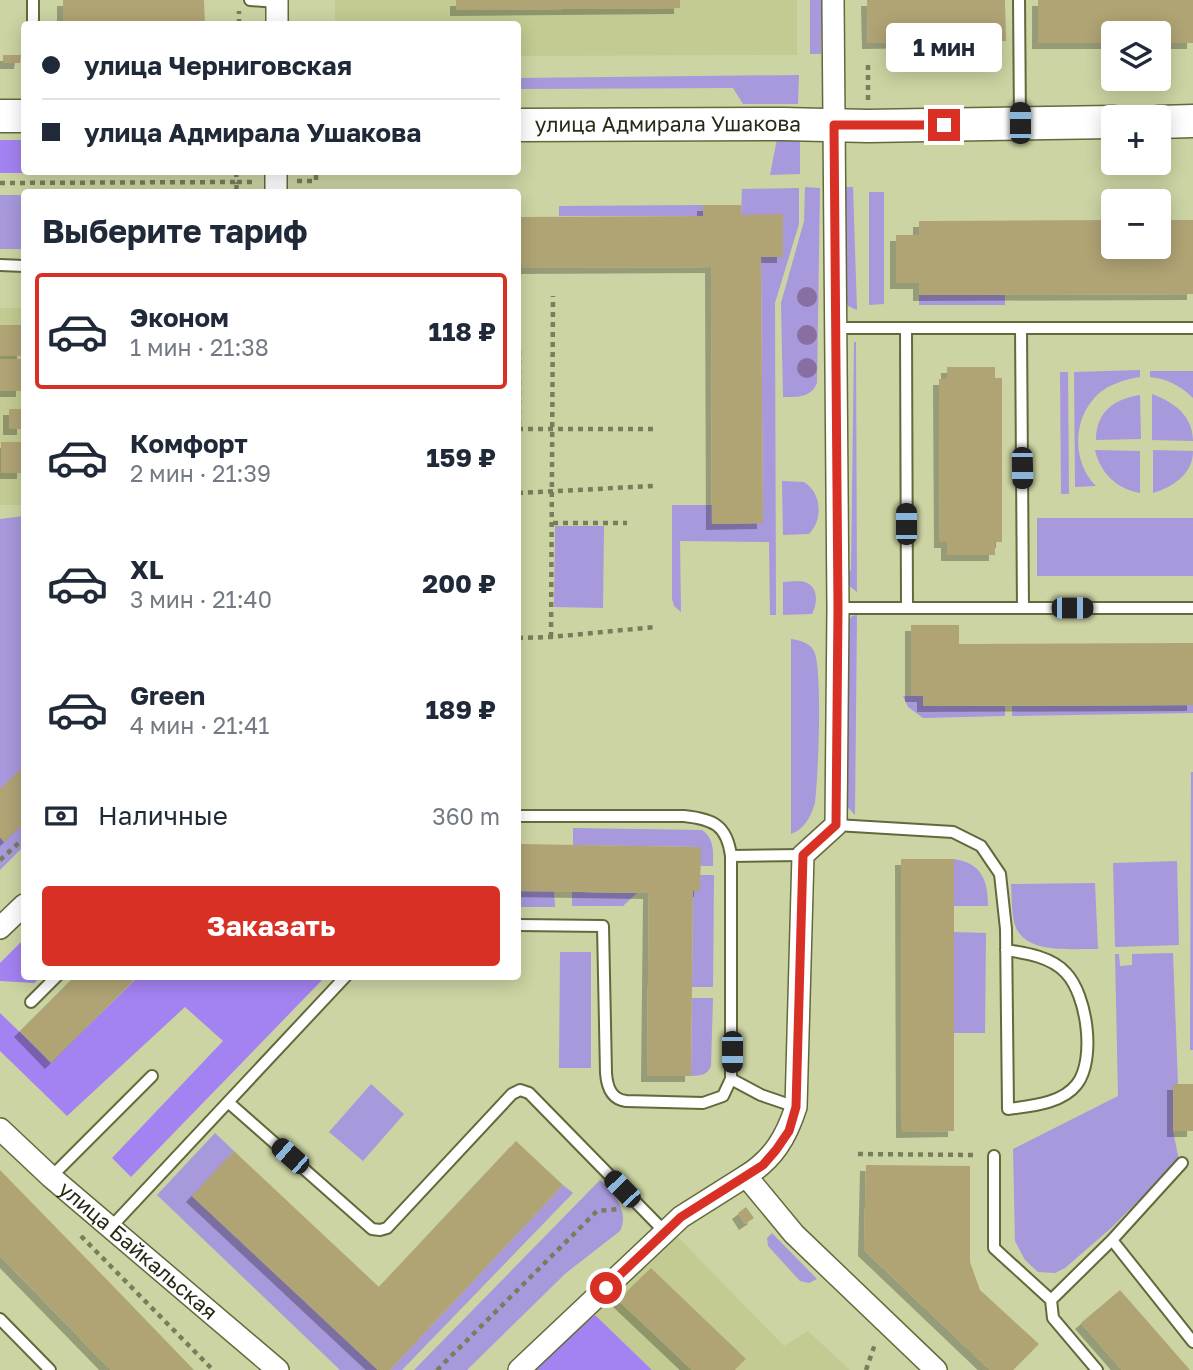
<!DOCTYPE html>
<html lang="ru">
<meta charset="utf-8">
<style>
:root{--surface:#fff;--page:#f2f2f3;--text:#1f2937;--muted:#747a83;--line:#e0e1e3;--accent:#d93025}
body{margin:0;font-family:"Golos Text",sans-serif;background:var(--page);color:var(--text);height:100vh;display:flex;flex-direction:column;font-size:26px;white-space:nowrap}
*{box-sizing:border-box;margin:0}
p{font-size:23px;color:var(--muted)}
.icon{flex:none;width:38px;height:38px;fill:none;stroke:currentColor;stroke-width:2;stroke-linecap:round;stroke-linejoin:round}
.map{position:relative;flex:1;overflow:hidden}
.side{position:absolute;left:21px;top:189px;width:500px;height:791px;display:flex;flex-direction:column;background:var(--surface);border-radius:7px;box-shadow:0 4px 18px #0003}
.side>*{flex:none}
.guide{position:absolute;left:21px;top:21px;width:500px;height:154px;border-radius:7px;box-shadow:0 4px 18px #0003;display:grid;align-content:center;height:154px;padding:0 21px;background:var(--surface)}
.controls{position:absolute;left:1101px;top:21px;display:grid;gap:14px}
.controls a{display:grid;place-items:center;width:70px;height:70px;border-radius:7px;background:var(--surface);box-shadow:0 4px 18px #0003;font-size:35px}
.end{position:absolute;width:32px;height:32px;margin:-16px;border:9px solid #d93025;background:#fff;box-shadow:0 0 0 4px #fff}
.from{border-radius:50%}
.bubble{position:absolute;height:49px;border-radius:7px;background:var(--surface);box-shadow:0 4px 18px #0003;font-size:23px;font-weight:700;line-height:49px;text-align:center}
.car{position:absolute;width:21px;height:42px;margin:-21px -10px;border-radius:9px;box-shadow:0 0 5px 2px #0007;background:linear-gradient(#222 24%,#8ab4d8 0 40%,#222 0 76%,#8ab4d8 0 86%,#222 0)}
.guide b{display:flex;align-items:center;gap:24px;height:66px;font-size:26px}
.guide b+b{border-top:2px solid var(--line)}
.guide i{width:18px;height:18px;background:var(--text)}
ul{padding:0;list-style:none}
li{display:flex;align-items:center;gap:21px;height:116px;margin:0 14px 10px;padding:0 7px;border:4px solid transparent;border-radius:7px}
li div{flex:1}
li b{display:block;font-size:26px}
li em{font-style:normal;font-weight:700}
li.on{border-color:var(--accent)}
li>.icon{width:63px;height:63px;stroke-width:1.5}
h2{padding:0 21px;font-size:32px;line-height:84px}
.pay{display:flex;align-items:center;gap:18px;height:77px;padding:0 21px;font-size:26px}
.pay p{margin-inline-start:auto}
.primary-button{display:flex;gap:14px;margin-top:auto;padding:14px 21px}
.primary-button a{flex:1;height:80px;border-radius:7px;background:var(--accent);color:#fff;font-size:28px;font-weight:700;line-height:80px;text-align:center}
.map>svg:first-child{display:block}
</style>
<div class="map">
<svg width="1193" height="1370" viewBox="0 0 1193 1370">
<defs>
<filter id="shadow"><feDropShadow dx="-6" dy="6" stdDeviation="0" flood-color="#0004"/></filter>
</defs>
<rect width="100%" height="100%" fill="#ccd4a3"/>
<path fill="#c3cb92" d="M335,0H797V55L518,56V24H335Z
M0,308H24V505H0Z
M674,1233L784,1346L808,1331L850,1370H652L595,1315Z"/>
<path fill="#a898dc" d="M810,0H822L821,54H810Z
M799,75L798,104H743L733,88L518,89V78Z
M777,139L800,140V174L770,175Z
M805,187L820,188L817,383C811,398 797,397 783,397L781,303L804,221Z
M844,187H853L857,310L848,306L846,298Z
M799,188V224L775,303L776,615H770L769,542L680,541L681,612L674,606L672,599V505H712V524L763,523L761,257H783V215H741L742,189Z
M869,192H884V304L869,305Z
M0,195H24V249H0Z
M703,205V216H559V206Z
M919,295H1005V305H919Z
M854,342H856L857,592L844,582V574L851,570Z
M1140,370V377C1122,380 1103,386 1092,401C1072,425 1074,465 1096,486L1075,487L1074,372Z
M1150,371H1193V398C1180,385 1167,379 1150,377Z
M1060,372H1068L1069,494H1061Z
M1152,394C1173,402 1193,415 1193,441L1152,440Z
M1140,395L1141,439L1096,440C1096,412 1114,399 1140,395Z
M1095,450L1140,451V493C1117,489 1100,473 1095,450Z
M1153,450L1193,451C1193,474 1173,487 1153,493Z
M782,481L804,482C822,493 823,520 809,534L783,535Z
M24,516V846L0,870V519Z
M1037,518H1193V576H1037Z
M555,526H604L603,608L554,607Z
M783,582C790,582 801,580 807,583C819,588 817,605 812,614L783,615Z
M857,615L855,815L844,803L846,623L852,616Z
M791,639C800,640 810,643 814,651C823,669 818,778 815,803C811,816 805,829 791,834Z
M903,696H923V706H1005V716L923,718L908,707Z
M1193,705V713L1012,716V706Z
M1191,772H1193V1050H1190Z
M573,828L702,830C715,839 713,853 713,866H700V847L573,845Z
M954,859C982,863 988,881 988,906H954Z
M1177,861L1179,945L1115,947L1113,863Z
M700,875H714L713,987H692L693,891Z
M1095,883L1098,949C1073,948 1029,955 1016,928C1011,916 1012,897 1011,884Z
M518,891H554L555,907H518Z
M572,892L637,893L623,906H572Z
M954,932L986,933L985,1033H954Z
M560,952H591V1068H559Z
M1173,953L1178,1084H1173V1131L1179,1160L1110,1229L1065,1268L1055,1273L1038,1272L1025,1260L1015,1241L1013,1149L1118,1096L1115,954H1119L1120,966L1132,965V954Z
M692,998H713L711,1066C707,1076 700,1075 691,1076Z
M371,1084L404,1114L363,1161L329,1132Z
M215,1133L234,1151L192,1196L378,1370H340L157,1195Z
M600,1180C613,1193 630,1211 620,1231L566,1273L467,1370H414Z
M563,1185L573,1193L402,1370H390Z
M772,1233L817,1279L809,1283L800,1281L768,1246L767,1238Z"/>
<path fill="#a383f2" d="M0,140H24V172H233V173H0Z
M24,939V976L41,977L34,983L0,981V963Z
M138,977H325L131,1177L112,1158L223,1041L185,1007L67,1116L0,1051V1013L51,1062Z
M595,1315L652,1370H533Z"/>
<path fill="#b0a474" filter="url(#shadow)" d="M63,0H204L205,24H63Z
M456,0H680V8L456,10Z
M867,0H1005L1006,41L868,43Z
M1038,0H1193V43H1158V33H1113V43H1038Z
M3,55H21L20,63H3Z
M703,205H741V215L783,214V257H761L763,523L712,524L711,267L518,268V217L703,216Z
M1113,220V247H1158V220H1193V294L919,295V283H896V235H919V221Z
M0,325H23V356H0Z
M0,359H22V391H0Z
M947,367H995V378H1002V542H995V555H947V542H940L939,379H947Z
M9,409H23V429H9Z
M1,442H23V473H1Z
M911,625H959V644L1193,643V705L923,706V696H911Z
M24,766V823L4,842L0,837V789Z
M518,844L701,847L700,891H693L691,1076H647L649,893L518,891Z
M901,859H954V1131L902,1132Z
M75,976H138L51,1063L20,1031Z
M1173,1084H1193V1131H1173Z
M516,1141L563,1185L390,1370H378L192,1196L234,1151L379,1287Z
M866,1165L970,1166V1262L980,1290L1039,1344L1013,1370H990L864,1250Z
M0,1170L114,1287L194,1370H111L0,1256Z
M746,1207L754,1218L745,1224L738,1213Z
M651,1268L746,1359L734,1370H692L618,1300Z
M1120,1290L1190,1370H1122L1081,1323Z"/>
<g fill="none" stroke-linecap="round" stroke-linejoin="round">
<g stroke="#63693b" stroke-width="14">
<path id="lane" d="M33,0V24
M250,0L277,2
M1019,0L1020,121
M0,265L24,266
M835,328H1193
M906,328L907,608
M1021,328L1023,608
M838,608H1193
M518,816H684C713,819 727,825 731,856
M836,825L953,832L981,846L1000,874L1006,929L1008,1109C1030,1106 1062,1104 1077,1084C1096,1059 1087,995 1066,973C1052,957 1026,953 1006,950
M518,925L603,926L606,1073C607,1087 611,1099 626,1101L703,1103L723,1096L731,1079
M31,1002L57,976
M228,1102L372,1229L380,1230L387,1228L512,1094L520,1090L529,1093L665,1232
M796,1107L761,1095L731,1079V856L803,855
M994,1156V1248L1051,1300
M51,1177L152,1076
M112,1226L346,976
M1112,1240L1182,1163
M0,1319L50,1370
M1097,1370L1053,1318L1051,1300L1112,1240L1193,1342"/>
</g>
<g stroke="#63693b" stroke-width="24">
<g id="street">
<path d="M833,0L838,608L836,825L803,855L796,1107C786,1138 773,1159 746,1176L794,1234L936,1370"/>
<path d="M277,24V0"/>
<path d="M276,192V172"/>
<path d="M0,928L24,905"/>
<path id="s1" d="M0,1129L51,1177L278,1370"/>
<path d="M519,1370L681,1217L746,1176"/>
</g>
</g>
<g stroke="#63693b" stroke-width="35">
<g id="secondary">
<path d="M0,116H24"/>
<path d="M1158,122L1193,121"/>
<path id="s2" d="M518,125L783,124L868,126L1113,122"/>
</g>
</g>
<path stroke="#787d5b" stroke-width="4.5" stroke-dasharray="5 5" stroke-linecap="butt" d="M239,24V11
M868,65V100
M236,172L237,182H253
M297,181H316V172
M0,183L237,182L236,192
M519,350V429
M518,429H654
M518,493L654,486
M553,523H627
M551,637L553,296
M518,638L551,637L655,627
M0,860L24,838
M858,1154L976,1155
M81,1236L213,1370
M437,1370L597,1211L619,1209
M866,1370L875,1344"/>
<use href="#lane" stroke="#fff" stroke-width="10"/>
<use href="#street" stroke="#fff" stroke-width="21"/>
<use href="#secondary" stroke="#fff" stroke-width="32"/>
</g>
<g fill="#896ea1">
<circle cx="807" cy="297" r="10"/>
<circle cx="807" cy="335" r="10"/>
<circle cx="807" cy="368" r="10"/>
</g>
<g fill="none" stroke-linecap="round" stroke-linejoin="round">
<path stroke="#d93025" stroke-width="9" d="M606,1288L681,1217L763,1165L776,1150L789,1131L796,1107L803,855L836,825L838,608L834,125H944"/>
</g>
<g text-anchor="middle" stroke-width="5" stroke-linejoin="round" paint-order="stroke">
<g font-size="21" fill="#282a17" stroke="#ccd4a3">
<text dy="7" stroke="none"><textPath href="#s2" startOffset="150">улица Адмирала Ушакова</textPath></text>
<text dy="7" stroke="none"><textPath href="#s1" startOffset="184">улица Байкальская</textPath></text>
</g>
</g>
</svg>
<div class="controls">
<a><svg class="icon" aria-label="layers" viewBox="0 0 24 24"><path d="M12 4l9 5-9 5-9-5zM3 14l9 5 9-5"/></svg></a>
<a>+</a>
<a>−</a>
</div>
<i class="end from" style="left:606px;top:1288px"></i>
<i class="end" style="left:944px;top:125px"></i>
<div class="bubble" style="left:886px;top:23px;width:116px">1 мин</div>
<i class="car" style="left:1020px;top:123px;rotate:0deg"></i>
<i class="car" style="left:1022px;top:468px;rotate:179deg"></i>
<i class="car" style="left:906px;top:524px;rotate:0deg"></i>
<i class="car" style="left:1072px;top:608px;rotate:90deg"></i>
<i class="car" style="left:732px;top:1052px;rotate:180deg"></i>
<i class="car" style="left:290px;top:1156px;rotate:311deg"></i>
<i class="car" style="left:622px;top:1189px;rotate:316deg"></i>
<div class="guide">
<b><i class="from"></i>улица Черниговская</b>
<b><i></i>улица Адмирала Ушакова</b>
</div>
<section class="side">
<h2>Выберите тариф</h2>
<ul>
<li class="on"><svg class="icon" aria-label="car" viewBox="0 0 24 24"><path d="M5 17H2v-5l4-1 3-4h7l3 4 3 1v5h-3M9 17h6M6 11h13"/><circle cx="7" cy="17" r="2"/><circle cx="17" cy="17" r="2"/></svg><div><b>Эконом</b><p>1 мин · 21:38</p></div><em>118 ₽</em></li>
<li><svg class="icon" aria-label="car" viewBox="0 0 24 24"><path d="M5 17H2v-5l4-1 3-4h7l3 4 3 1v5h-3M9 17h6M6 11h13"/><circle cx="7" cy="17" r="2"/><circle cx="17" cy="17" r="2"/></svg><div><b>Комфорт</b><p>2 мин · 21:39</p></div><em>159 ₽</em></li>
<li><svg class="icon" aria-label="car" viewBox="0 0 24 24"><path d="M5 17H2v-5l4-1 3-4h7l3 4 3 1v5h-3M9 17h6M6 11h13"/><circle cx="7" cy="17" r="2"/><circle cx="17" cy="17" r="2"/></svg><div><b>XL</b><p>3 мин · 21:40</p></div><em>200 ₽</em></li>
<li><svg class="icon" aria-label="car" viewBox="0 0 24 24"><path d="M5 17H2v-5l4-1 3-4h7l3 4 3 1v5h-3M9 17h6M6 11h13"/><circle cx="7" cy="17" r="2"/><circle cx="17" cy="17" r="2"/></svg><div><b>Green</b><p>4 мин · 21:41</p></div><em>189 ₽</em></li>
</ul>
<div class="pay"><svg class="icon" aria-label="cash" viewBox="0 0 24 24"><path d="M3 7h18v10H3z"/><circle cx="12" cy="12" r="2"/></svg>Наличные<p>360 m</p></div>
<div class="primary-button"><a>Заказать</a></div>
</section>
</div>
